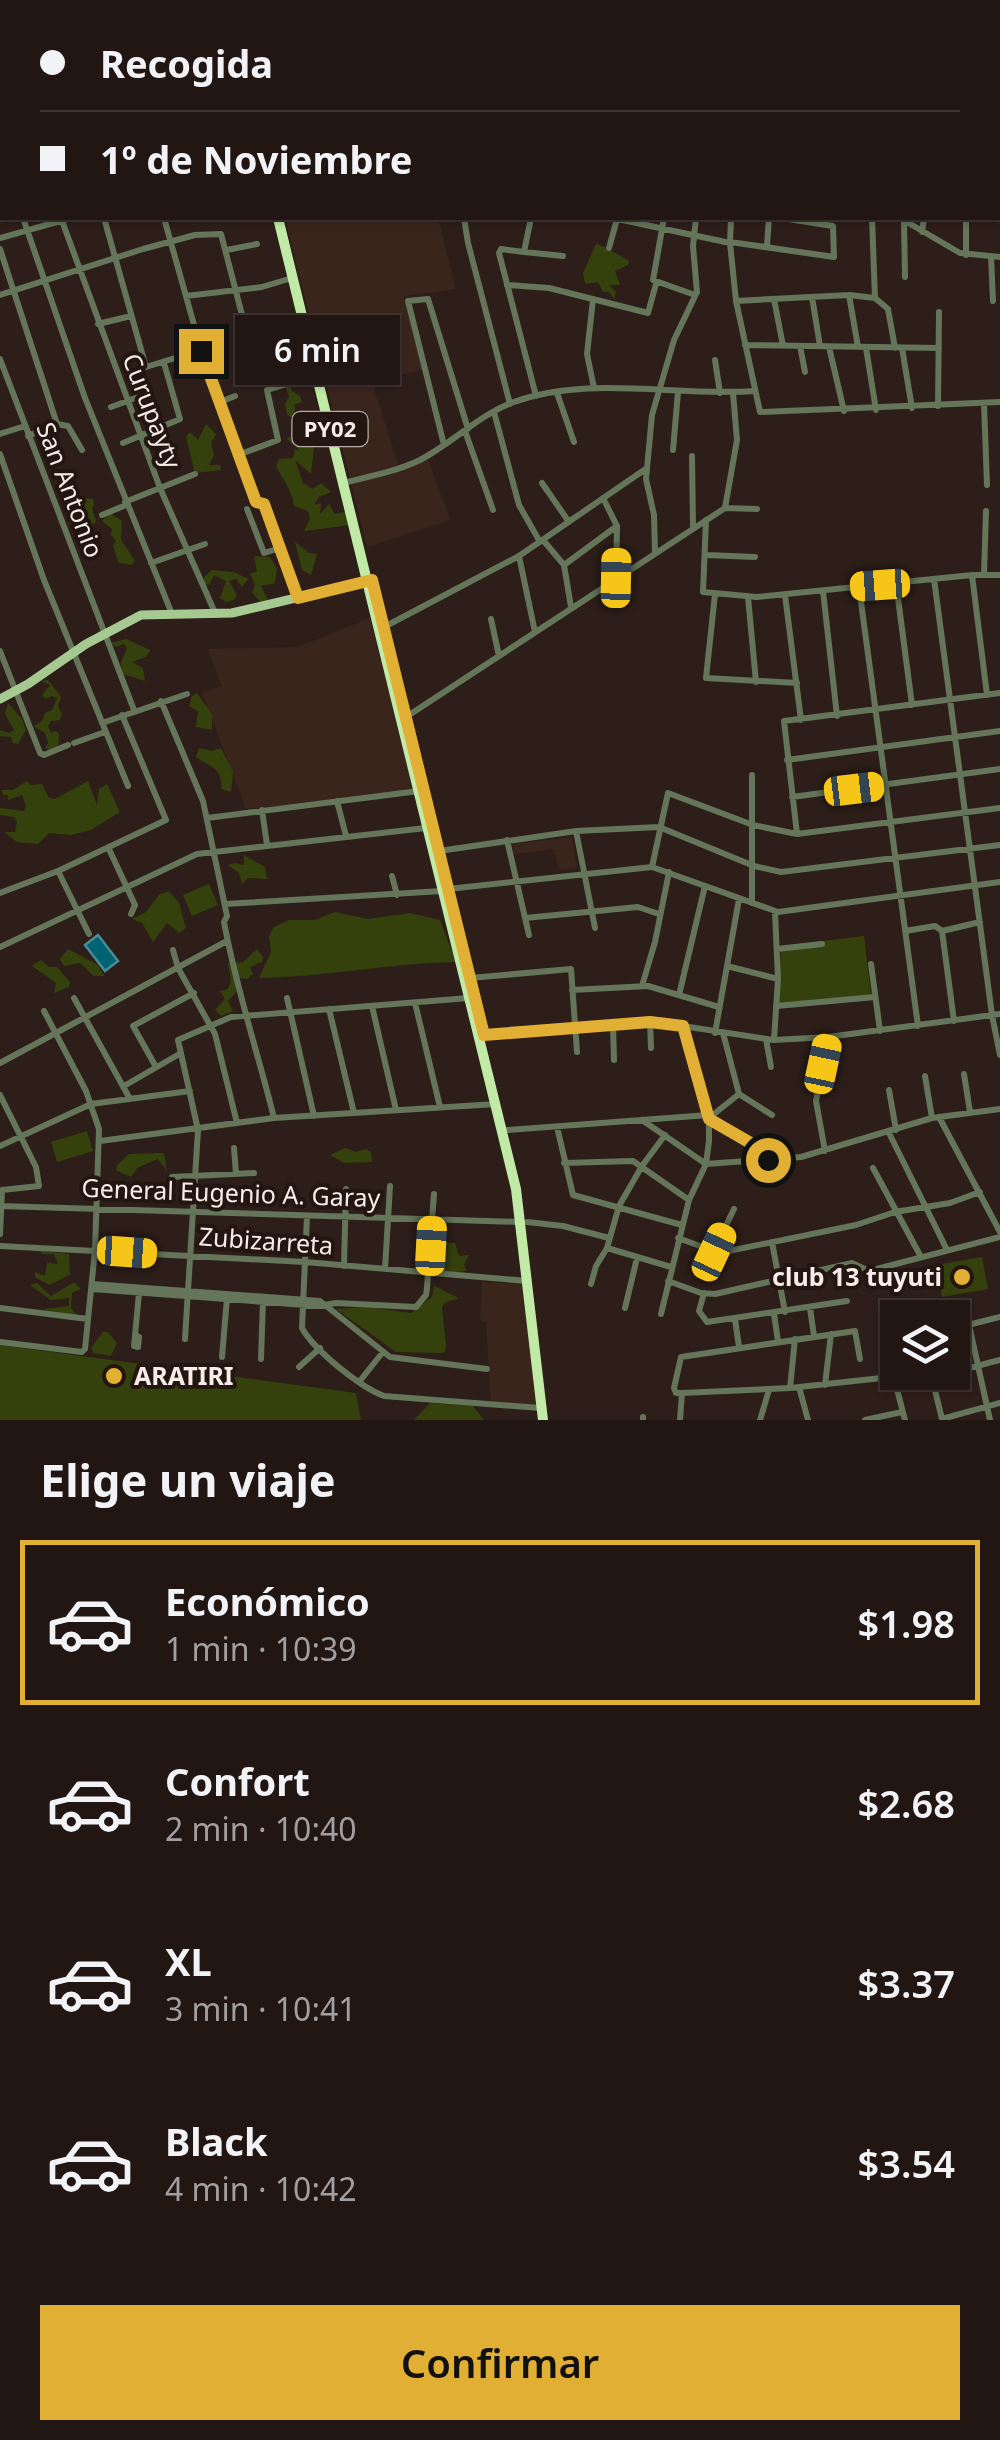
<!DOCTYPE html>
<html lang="es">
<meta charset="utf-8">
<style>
:root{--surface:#221613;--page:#2e2321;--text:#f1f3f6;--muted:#a29fa0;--line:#3f3533;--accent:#e1af34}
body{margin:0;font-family:"Noto Sans",sans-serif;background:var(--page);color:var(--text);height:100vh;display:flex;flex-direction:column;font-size:38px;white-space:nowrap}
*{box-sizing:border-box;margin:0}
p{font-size:32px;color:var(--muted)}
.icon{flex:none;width:55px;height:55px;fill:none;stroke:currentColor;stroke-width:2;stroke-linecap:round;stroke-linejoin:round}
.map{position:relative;height:1420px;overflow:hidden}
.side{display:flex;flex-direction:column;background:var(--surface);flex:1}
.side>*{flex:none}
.banner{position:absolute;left:0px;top:0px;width:1000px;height:220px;box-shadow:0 2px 8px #0004,0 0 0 2px var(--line);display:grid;align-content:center;height:220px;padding:0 40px;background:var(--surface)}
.controls{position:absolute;left:880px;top:1300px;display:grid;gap:20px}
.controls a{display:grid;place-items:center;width:90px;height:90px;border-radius:0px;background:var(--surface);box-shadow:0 2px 8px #0004,0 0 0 2px var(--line);font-size:50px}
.end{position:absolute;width:45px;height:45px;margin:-22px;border:12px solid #e1af34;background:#111;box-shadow:0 0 0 5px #111}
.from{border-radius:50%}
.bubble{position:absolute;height:70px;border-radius:0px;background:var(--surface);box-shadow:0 2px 8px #0004,0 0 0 2px var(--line);font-size:32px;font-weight:600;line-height:70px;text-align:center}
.car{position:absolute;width:30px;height:60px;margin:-30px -15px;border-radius:12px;box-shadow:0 0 8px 2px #0007;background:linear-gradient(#f5c518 24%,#345 0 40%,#f5c518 0 76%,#345 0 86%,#f5c518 0)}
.banner b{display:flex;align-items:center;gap:35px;height:95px;font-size:38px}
.banner b+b{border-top:2px solid var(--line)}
.banner i{width:25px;height:25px;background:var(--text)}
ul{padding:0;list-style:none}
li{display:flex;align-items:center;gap:30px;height:165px;margin:0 20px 15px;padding:0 20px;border:5px solid transparent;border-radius:0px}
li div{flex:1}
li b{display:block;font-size:38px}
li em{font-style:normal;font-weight:600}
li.on{border-color:var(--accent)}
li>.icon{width:90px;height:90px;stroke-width:1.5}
h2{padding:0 40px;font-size:45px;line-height:120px}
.action{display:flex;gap:20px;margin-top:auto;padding:20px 40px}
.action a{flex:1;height:115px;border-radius:0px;background:var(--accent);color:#111;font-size:40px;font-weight:600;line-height:115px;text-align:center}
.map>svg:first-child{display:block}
</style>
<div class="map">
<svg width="1000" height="1420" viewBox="0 0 1000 1420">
<rect width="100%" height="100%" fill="#2d1e19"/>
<path fill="#3a251d" d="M285,218H438L456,289L404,296L423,369L372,383L400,469L427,456L450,520L367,547Z
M282,333L287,345L304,340L305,348L255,369L247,342Z
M370,618L414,790L246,809L202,692L222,686L207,649L298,647Z
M572,837L577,868L559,870L554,849L514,854L513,844Z
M482,1282L522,1284L537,1407L491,1403L486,1322L480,1320Z"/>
<path fill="#35410d" d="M596,244C601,244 624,258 629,261L628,265L615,271L620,285H609L616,292L614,299L609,292H603L598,282L585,284L583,273Z
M277,361H290L294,366L291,390L300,396L302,402L295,404V419L287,415L285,404L289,397L286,388L272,384L268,366Z
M206,424L216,434L211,443L214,455L209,465H220L221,470L195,473L186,437L190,432L198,440Z
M289,437L308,440L314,448L311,474L295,460L303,483L313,489L321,483L331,492L319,497L314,505L321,503L320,514L329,504L335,514L345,512L350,525L304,531L310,519L308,511L294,506C292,490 283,480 276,466L279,459L293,458L295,449L300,451L287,439Z
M84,498L93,499L94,504L92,509L96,521L89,531L84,529L82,524L87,515L84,511L75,517L74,526L68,523L77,503Z
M110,513L122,521L121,540L135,561L131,565L119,563L113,546L116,541L111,535L112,529L102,521Z
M295,542L309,553L317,554L311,575L302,570Z
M254,556L270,557L277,569L275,583L261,586L269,602L261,603L252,592L255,585L250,573L257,572Z
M212,570L234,572L248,579L242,587L236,579L229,581L237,595L234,600L226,602L220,598L226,581L214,575L209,585L204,584V577Z
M126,639L150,650L146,657L132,662L143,668L145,681L123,674L121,663L127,648L124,644L116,647L111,643Z
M48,680L61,697L58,706L62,715L60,720L51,721L48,726L51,733L56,731L59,734L58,747L50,750L45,748L48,743L45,733L34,726L42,721L45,713L52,710L57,698L52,696L46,699L42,695L50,685L40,681Z
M197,693L212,714V730L196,727L198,711L189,706L192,696Z
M8,703L22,719L26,730L18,744L13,743L11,737L0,736V730L9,733L14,730L5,714Z
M199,748L212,751L221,748L233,772L231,792L221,789C223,767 211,768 196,757Z
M27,781L31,785L42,784L49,798L55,799L88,781L97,805L99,789L107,784L120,812L91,830L71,835L49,833L38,844L17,842L4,832H15L17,822L14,817L0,815V808L24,811L26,806L22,795L8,800V795H3L2,790H13Z
M244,855L265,867L267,879L248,878L242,884L239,873L228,865L234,863L244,865Z
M209,884L218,905L192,916L183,895Z
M169,891L179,903L186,928L179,933L167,923L153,942L142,923L132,919L146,912L159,895Z
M335,912L368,919L410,913L440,920L456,962C390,963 325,977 259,978L271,952L269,936L274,927L289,920H315Z
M864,936L871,996L779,1003L781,946Z
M68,949L98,965L104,976H94L80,963L64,966L60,959Z
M257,949L263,957L262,962L250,967L253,974L247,979L239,978L238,990L228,1001L233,1011L221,1016L215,1010L225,999L220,991L228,989L231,981L228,963L243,962Z
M41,960L49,967H57L70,982L69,987L54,993L56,983L32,966Z
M87,1131L93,1151L57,1162L51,1142Z
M345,1148L356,1152L366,1149L371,1152L372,1162L344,1163L330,1155Z
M164,1153L167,1171L158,1159L137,1168L131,1177L116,1170L117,1165L129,1154Z
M436,1242L455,1243L459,1256L469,1255L464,1264L466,1271L447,1273L434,1269Z
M39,1251L69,1254L70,1275L49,1285L35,1277V1272L45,1276L47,1263L58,1264L54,1254H43Z
M982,1257L988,1289L942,1297L936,1265Z
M74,1282L81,1289L72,1293L71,1308L76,1314L84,1316L46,1311L44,1309L69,1306V1298L51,1300L30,1285L37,1283L51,1296Z
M434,1286L459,1298L444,1303L442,1308L446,1346L445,1352L440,1353L396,1352L336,1309L368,1307L411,1313L432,1297Z
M103,1332H108L117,1343L111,1356L93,1353L91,1348Z
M0,1345L356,1393L361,1420H0Z
M430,1403L473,1406L484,1420H414Z"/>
<path fill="#006371" stroke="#4a8c95" stroke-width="2.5" d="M98,935L118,961L105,971L85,945Z"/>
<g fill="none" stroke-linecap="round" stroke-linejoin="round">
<path stroke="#64755a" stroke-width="6" d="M42,0L58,2
M102,0V2
M310,0V2
M675,0L676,2
M740,0V2
M772,0L773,2
M800,0V2
M838,0L839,2
M866,0V2
M905,0V2
M943,0V2
M964,0L965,2
M999,0L1000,4
M139,2V0
M176,2V0
M251,2L262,0
M402,2L409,0
M493,2V0
M532,2V0
M568,2V0
M606,2V0
M643,2V0
M0,32L2,39
M0,46H2
M0,86L2,87
M998,89H1000
M998,128H1000
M0,148L2,156
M0,179H2
M23,218L85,398L172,614
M61,218L160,488L216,615
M104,218L146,367L220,344
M164,218L209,378L256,502L264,504L298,598
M464,218L468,243L510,404
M531,218L524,252L501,249L499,253L536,396
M613,218L730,243
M664,218L653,280L695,295
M731,218L730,243L736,301L760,412L1000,402
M872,218L875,298
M900,218L960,253L1000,257
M904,221L905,277
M922,232L924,218
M0,238L71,218
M730,242L834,257L833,226L782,218
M767,245L769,218
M609,248L617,219
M0,249L57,424L28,436
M227,250L257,244
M524,252L563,256
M966,255V218
M991,256L993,301
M507,285L549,288L648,313L656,284
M0,295L143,249L195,235L221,234L247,334
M849,295L858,347
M186,296L262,287L292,278
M812,297L820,346
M593,299L587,354L594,388
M774,299L783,346
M736,301L849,295L875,298L888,309L895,348
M98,324L131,316
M745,345L939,348
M800,346L805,372
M829,347L844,411
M866,348L876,410
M902,348L912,408
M0,359L134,710
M715,360L720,393
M557,393L574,442
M218,403L235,396
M984,403L987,485
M938,406L939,312
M111,407L149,393
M494,412L519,505L540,542
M57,424L68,426L82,450
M465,431L493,510
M0,434L25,426
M123,443L180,419L164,363
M444,445L408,301L428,299L468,429
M673,450L678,392
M0,454L44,580L128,786
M238,455L278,440L267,390L317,375
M692,456L693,526
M347,482C372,476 397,471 420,460C451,444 478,416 511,403C588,374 674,397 753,391
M542,483L569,522
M603,498L617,526L616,577
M125,502L195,474
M725,508L737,440L733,393
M725,508L757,509
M247,509L264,553L280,548
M102,515L126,505
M706,520L703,592L757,597L972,575H1000
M543,540L564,565L571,607
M655,553L654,515L646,479L652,415L674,340L697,292L693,246L696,218
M706,555L755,557
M519,556L535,632
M151,563L205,544
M564,565L617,526
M972,575L987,695
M984,575L986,511
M934,579L992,1015L1000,1055
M896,583L912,705
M859,587L918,1026
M823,591L837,716
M715,594L706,678L797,683
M785,595L801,720
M748,597L756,682
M491,619L499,656
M384,627L519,556L647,468
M0,651L40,753L44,755L68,745
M161,701L203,801L227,916L224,922C236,988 258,1053 274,1118
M406,717L725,508
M102,723L187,694
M74,743L105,732
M787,760L1000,731
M752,775V903
M792,797L1000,769
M337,801L346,836
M262,810L267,845
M207,818L419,791
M576,831L595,928
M797,834L784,721L1000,693
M507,840L529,935
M108,847L135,905L131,914
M439,851L576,831L659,827L754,866L781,872L1000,845
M652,867L668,793L753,825L797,834L1000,808
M58,871L89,934
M392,876L397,895
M448,889L652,867L778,912L1000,882
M0,893L58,871L166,820L122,715
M225,904L442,891
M525,918L638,907L659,914
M905,931L935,926L942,931L980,922
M942,931L954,1021
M0,947L197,854L426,828
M777,949L822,944
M173,950L178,968L215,1034L237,1123
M871,964L880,1031
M727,966L778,979
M470,978L571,969L577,1052
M642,986L655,942L669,872
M572,990L648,986L719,1007
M679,995L705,886
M74,998L130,1099
M287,998L314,1116
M415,1003L440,1107
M372,1006L396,1110
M776,1006L875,997
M329,1009L354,1113
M650,1021L651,1048
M613,1024L614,1060
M715,1033L739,899
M723,1033L739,1094
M484,1035L650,1021L774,1040L828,1037L1000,1014
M766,1039L771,1067
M774,1040L778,979L775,912
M0,1063L227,941
M156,1067L133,1026L194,993
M964,1074L970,1112
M925,1076L932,1118
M124,1086L181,1053
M889,1090L896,1130
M739,1094L772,1115
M0,1095L36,1167L39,1186L2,1190L0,1234
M939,1117L1000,1232
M709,1118L739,1094
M710,1119L761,1149L768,1160
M642,1120L706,1164L801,1157L932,1118L1000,1109
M557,1127L573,1195L682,1225
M507,1130L708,1115
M889,1133L947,1250
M100,1141L274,1118L496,1104
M0,1146L91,1104L190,1091
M234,1148L236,1174
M825,1151L816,1101L828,1037
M564,1163L633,1161L689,1200
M873,1168L921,1257
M172,1177L254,1173
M0,1206L521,1222
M307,1216L302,1328C314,1350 360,1387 384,1396L540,1408
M527,1222L563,1226L609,1238
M678,1238L719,1253L856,1225L895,1212L950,1203L980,1192
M772,1242L785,1312
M0,1246L305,1262L527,1281
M607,1248L671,1267
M713,1252L734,1209
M344,1266L346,1189
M385,1269L390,1186
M668,1281L701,1293L715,1294L852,1263L869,1271L1000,1237
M92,1284L320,1301L390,1357L487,1369
M591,1284L596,1266L607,1248L619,1206L642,1166L665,1135
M92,1289L319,1306L336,1303L416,1307L426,1295L427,1288L434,1194
M704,1293L699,1311L707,1322L847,1301
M0,1308L88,1319
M625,1308L637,1258
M810,1308L814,1336
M661,1314L689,1200L706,1164L709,1141V1119L683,1026
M774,1314L778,1341
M735,1319L739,1347
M969,1325L990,1420
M952,1329L1000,1317
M137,1336L139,1337L138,1347L134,1346L139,1293
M185,1339L198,1130L178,1040L231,1017L469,998
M882,1340L898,1338
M0,1342L82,1352L85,1349L95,1250L99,1129L86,1091L44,1011
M222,1357L227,1298
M261,1359L263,1301
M299,1367L320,1348
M894,1378L905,1420
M932,1378L942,1419
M359,1382L383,1352
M825,1385L831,1334
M799,1387L808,1420
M790,1388L795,1339
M682,1393L790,1388L909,1375L939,1376L1000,1360
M682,1393H676L674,1388L681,1357L855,1331L860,1359
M942,1419L1000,1403
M643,1420V1417
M680,1420L682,1393
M760,1420L769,1390
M865,1420L902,1412"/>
<path stroke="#a6c991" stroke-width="9" d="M0,699L28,684L86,644L141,615L232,613L372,580"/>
<path stroke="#c1eaa6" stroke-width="10" d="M224,0L225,2
M278,218L516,1189L543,1420"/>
</g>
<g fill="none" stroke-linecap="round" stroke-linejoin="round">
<path stroke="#e1af34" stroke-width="12" d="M201,351L256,502L264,504L298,598L372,580L484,1035L650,1022L683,1026L709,1119L761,1149L768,1160"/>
</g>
<g fill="#e1af34" stroke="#231510" stroke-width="4">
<circle cx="962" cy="1277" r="10"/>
<circle cx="114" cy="1376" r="10"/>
</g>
<g text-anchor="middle" stroke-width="8" stroke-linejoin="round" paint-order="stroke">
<rect fill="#231510" stroke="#b7aca7" stroke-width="2.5" x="292.5" y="412" width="75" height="34" rx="8"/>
<g font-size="22" font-weight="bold" fill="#f7ece8">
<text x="330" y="437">PY02</text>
</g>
<g font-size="25" fill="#f7ece8" stroke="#231510">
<text transform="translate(152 411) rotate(69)" y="9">Curupayty</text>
<text transform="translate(70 490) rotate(69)" y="9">San Antonio</text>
<text transform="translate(231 1193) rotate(2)" y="9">General Eugenio A. Garay</text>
<text transform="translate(266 1241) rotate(4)" y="9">Zubizarreta</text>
</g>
<g font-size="25" font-weight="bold" fill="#f7ece8" stroke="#231510" text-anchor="end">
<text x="942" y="1286">club 13 tuyuti</text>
<text x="134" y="1385" text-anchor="start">ARATIRI</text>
</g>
</g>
</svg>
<div class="controls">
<a><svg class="icon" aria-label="layers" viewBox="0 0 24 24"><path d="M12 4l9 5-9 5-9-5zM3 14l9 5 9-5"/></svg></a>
</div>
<i class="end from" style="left:768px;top:1160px"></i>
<i class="end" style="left:201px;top:351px"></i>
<div class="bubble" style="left:235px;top:315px;width:165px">6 min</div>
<i class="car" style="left:616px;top:578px;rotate:1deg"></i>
<i class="car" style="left:880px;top:585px;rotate:266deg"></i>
<i class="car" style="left:854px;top:789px;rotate:83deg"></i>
<i class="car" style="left:823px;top:1064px;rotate:12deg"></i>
<i class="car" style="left:431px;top:1246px;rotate:3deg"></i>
<i class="car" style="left:127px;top:1252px;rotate:94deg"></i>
<i class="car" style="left:714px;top:1252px;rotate:25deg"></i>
<div class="banner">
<b><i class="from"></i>Recogida</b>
<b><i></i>1º de Noviembre</b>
</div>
</div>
<section class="side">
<h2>Elige un viaje</h2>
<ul>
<li class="on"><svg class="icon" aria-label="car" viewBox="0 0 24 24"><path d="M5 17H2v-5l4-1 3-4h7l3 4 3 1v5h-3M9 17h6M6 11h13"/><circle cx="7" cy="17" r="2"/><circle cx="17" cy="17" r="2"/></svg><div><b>Económico</b><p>1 min · 10:39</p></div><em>$1.98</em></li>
<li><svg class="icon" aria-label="car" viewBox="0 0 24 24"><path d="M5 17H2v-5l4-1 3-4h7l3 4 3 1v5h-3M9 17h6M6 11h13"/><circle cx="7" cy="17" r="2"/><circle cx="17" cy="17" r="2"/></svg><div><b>Confort</b><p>2 min · 10:40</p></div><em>$2.68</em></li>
<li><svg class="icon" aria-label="car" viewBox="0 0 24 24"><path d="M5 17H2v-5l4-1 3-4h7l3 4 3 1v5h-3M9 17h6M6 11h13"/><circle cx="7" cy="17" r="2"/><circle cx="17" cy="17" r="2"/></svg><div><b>XL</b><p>3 min · 10:41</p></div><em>$3.37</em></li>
<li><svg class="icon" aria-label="car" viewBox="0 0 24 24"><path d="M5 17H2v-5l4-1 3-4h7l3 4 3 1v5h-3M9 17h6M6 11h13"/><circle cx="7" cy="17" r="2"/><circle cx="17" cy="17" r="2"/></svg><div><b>Black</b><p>4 min · 10:42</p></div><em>$3.54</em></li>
</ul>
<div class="action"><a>Confirmar</a></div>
</section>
